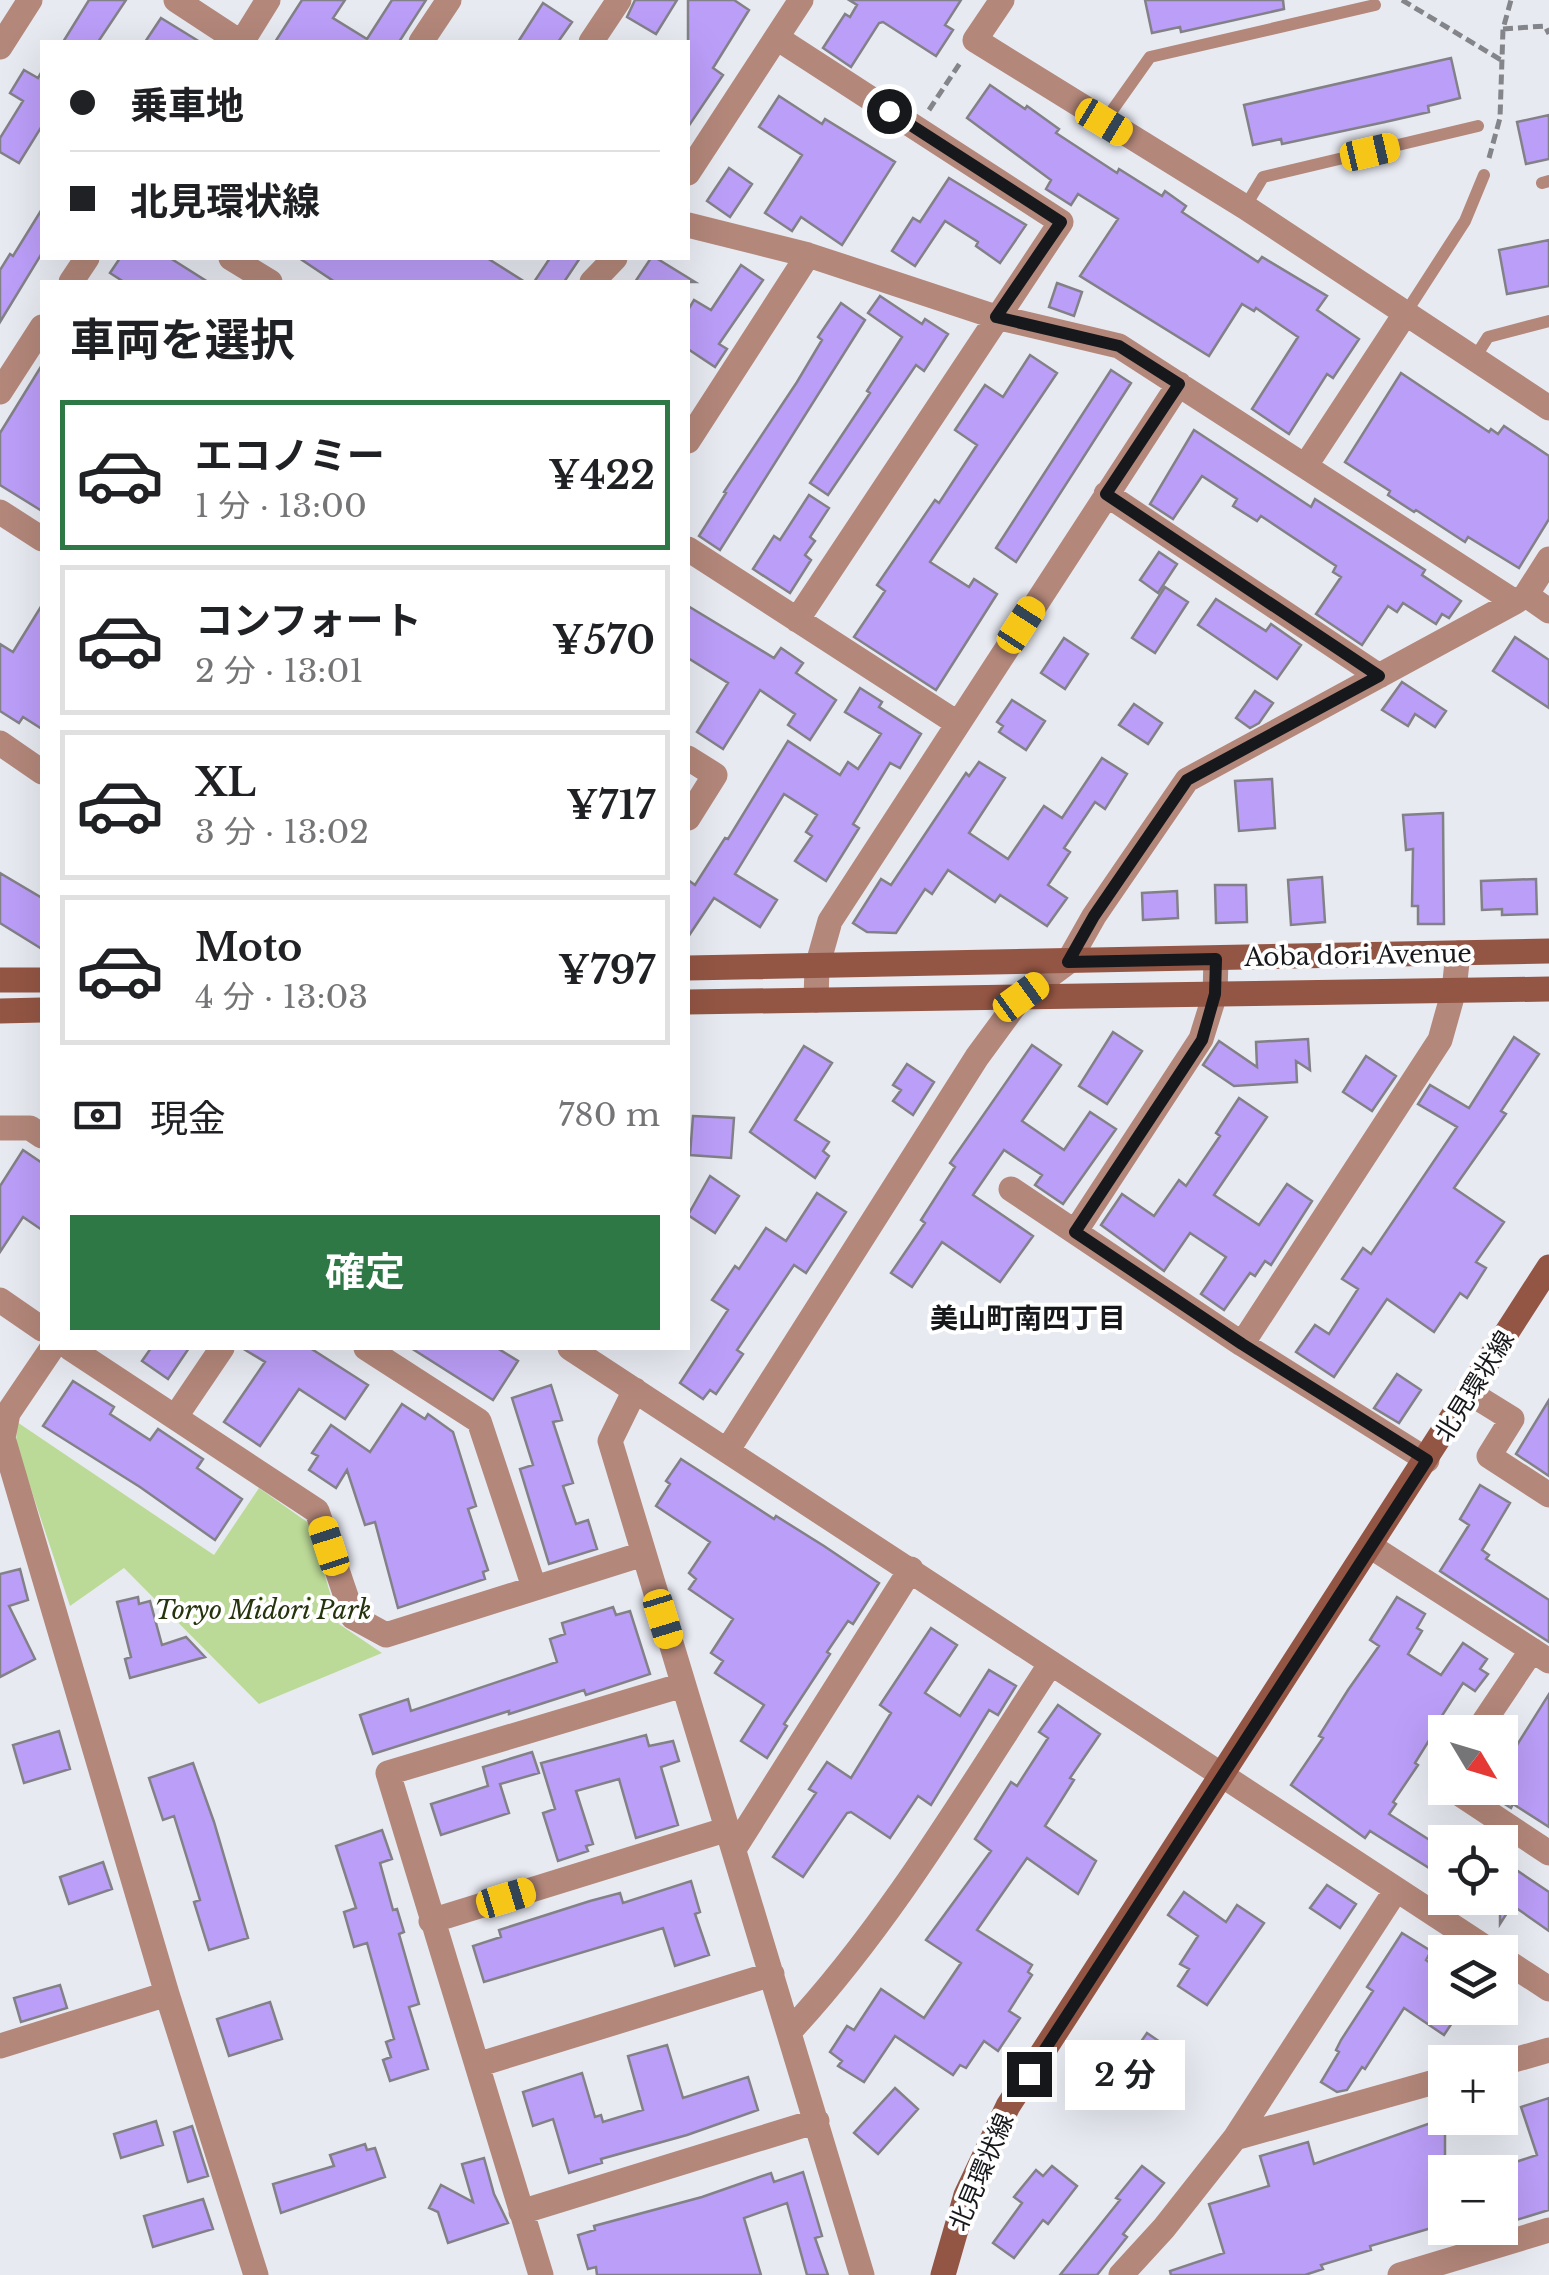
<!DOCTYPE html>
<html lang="ja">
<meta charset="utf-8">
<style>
:root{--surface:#fff;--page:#f2f2f2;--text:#202124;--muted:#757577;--line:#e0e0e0;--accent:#2e7846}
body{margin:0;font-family:"Libre Baskerville","Noto Sans JP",serif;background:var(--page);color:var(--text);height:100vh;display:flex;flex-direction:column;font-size:38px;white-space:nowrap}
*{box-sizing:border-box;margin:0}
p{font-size:32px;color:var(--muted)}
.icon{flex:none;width:55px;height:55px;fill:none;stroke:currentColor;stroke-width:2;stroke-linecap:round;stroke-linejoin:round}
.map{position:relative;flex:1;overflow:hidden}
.side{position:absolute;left:40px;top:280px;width:650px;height:1070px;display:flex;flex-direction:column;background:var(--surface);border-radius:0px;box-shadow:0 10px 40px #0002}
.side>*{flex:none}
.guide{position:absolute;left:40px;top:40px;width:650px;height:220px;border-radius:0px;box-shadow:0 10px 40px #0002;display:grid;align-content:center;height:220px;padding:0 30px;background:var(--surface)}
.needle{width:65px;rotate:128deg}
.tools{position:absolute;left:1428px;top:1715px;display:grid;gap:20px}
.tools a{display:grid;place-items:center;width:90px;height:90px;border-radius:0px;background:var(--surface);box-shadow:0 10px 40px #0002;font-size:50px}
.end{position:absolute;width:45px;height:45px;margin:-22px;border:12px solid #17181b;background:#fff;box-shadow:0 0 0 5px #fff}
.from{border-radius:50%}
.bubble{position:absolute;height:70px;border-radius:0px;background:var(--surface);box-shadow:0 10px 40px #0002;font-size:32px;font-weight:700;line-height:70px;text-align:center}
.car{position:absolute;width:30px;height:60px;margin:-30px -15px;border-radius:12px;box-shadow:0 0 8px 2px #0007;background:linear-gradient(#f5c518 24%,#345 0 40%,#f5c518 0 76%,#345 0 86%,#f5c518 0)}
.guide b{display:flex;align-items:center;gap:35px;height:95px;font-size:38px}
.guide b+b{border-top:2px solid var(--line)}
.guide i{width:25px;height:25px;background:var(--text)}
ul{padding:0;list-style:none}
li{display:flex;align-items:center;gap:30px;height:150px;margin:0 20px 15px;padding:0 10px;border:5px solid var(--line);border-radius:0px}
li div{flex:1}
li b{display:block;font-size:38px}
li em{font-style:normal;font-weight:700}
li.selected{border-color:var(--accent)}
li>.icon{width:90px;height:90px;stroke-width:1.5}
h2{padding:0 30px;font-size:45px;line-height:120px}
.pay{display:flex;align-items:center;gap:25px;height:110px;padding:0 30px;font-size:38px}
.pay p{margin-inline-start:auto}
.cta{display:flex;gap:20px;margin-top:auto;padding:20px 30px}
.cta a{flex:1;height:115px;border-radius:0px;background:var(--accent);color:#fff;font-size:40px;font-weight:700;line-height:115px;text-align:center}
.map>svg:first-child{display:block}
</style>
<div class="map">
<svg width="1549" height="2275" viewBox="0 0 1549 2275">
<rect width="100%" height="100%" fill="#e8eaf2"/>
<path fill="#bcda97" d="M17,1422L214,1555L259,1488L310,1524L339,1624L382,1653L259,1704L124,1568L70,1606L16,1444Z"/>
<path fill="#bb9ef8" stroke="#838188" stroke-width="2.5" d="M89,0H126L98,42H63Z
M302,0H345L333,18L367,39L392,0H426L399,42H275Z
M635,0H677L656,34L627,17Z
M688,0H734L749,10L713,68L723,75L688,127Z
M849,0H961L945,25L953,30L936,56L883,22L879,23L851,67L823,48L845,14L850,17L857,5Z
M1145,0H1283L1284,9L1181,32L1180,27L1152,33Z
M543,3L572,22L558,42H518Z
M161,18L200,42H145Z
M1451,58L1460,98L1428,106L1429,112L1385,122L1282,144L1281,139L1253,145L1244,105Z
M24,70L38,78L42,71V126L19,163L0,152V138L23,101L10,93Z
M990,85L1025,109L1027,106L1059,129L1056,133L1117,173L1119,169L1162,196L1165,191L1186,206L1182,212L1258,262L1262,257L1327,296L1317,310L1359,339L1333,378L1327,374L1289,434L1252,409L1298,337L1256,308L1254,311L1242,304L1209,356L1080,276L1118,219L1078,194L1071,205L1046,189L1051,180L967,118Z
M779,96L822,124L825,119L895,162L842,245L801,217L792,231L765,213L802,155L759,127Z
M1549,115V159L1526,164L1517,122Z
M729,168L752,184L730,217L707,201Z
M949,178L1026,225L1000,263L976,246L978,242L945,221L915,266L892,251L913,218L920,222Z
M42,209V253L0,322V270L10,254L13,256Z
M1549,240V286L1507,294L1499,250Z
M120,258H170L208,282H124L110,273Z
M299,258H487L525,282H335Z
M550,258H580L564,282H534Z
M651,258H656L695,282H635Z
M741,265L763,280L719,344L727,349L715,367L688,349V310L694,300L711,310Z
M1057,283L1082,292L1074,316L1049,307Z
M880,296L922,324L925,319L948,334L924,371L916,365L828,495L810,483L870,393L867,391L902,337L868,313Z
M841,303L865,320L720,550L699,536L726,493L724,492L797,382L822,340L818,337Z
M1030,355L1057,373L930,562L969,587L974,579L997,594L936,690L854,637L885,591L877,585L935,500L939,503L977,445L955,430L985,385L1003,397Z
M42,365V511L0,485V433Z
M1111,370L1131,383L1016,562L996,548Z
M1401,373L1489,432L1491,429L1498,434L1504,426L1549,456V519L1519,568L1468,537L1465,542L1416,510L1414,512L1388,495L1390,491L1345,462Z
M1194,430L1311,507L1315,499L1425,570L1422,575L1461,601L1449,618L1442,614L1436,624L1403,603L1397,612L1388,606L1362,645L1316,614L1341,577L1333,572L1336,566L1261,516L1257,521L1233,506L1237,499L1202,476L1173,519L1150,504Z
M809,495L829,508L810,537L815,541L805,555L811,560L790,593L753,569L774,536L780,540Z
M1159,552L1177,564L1158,593L1140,580Z
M1165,587L1188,602L1155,653L1132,638Z
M1216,599L1266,631L1271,624L1301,645L1277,679L1198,625Z
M42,605V729L23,717L19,723L0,711V644L13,652Z
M688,606L774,658L781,648L803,663L796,673L836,700L810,740L788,725L795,714L760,690L723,749L697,732L728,683L688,658Z
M1515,637L1549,660V708L1493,671Z
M1064,638L1088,654L1065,689L1041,673Z
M1402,682L1446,711L1435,727L1415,714L1408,726L1382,710Z
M860,688L882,702L879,707L921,734L900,768L890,763L853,824L859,828L826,881L795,861L812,836L806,832L817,815L784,794L735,874L777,900L760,927L714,898L688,937V880L695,885L725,838L728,839L788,741L840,775L848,762L858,769L881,734L845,712Z
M1255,691L1273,703L1259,723L1250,728L1236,718Z
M1012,700L1045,721L1026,750L999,732L1003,726L997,722Z
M1134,704L1162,723L1148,744L1119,725Z
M1102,758L1127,774L1105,809L1095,802L1064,848L1070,852L1048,885L1067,898L1047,926L1000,895L995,902L948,870L932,894L925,889L896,933L867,932L853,923L881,879L891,885L966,773L969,776L979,762L1005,778L969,833L1008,859L1044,806L1062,818Z
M1272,779L1275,828L1239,831L1235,781Z
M1443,813L1444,924H1418V906H1412L1413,849L1406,850L1403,815Z
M0,873L42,898V949L0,923Z
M1322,877L1325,922L1291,925L1288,880Z
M1536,879L1537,914L1502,915V909L1482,910L1481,881Z
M1215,885H1246L1247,922L1216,923Z
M1177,891L1178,918L1143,920L1142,893Z
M1113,1032L1142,1051L1107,1104L1079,1086Z
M1514,1037L1539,1054L1501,1111L1506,1114L1454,1188L1504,1222L1476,1262L1486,1268L1467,1298L1460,1293L1434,1332L1387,1299L1334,1377L1296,1352L1315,1325L1329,1334L1358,1289L1342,1279L1363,1248L1371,1254L1457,1127L1418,1104L1430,1085L1469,1108Z
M1308,1039L1310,1070L1296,1061L1297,1082L1234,1086L1203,1065L1219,1041L1257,1067L1256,1042Z
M1032,1045L1061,1065L1022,1121L1064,1150L1090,1112L1116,1129L1063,1204L1035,1185L1042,1175L1004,1150L973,1195L1033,1236L1000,1282L942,1242L912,1287L891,1273L925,1223L921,1220L955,1167L950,1163Z
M804,1046L832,1063L795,1120L829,1142L823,1151L829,1156L815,1178L750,1132Z
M1366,1056L1396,1076L1372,1111L1343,1092Z
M907,1064L934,1082L913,1115L893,1101L901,1090L893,1085Z
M1239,1098L1267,1117L1214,1195L1259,1225L1287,1184L1312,1201L1271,1265L1265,1261L1255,1276L1250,1273L1224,1310L1201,1294L1226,1257L1190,1233L1164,1271L1101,1225L1122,1194L1154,1216L1179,1180L1186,1186L1220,1136L1216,1133Z
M693,1116L734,1118L731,1158L690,1155Z
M23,1150L42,1163V1230L23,1217L0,1252V1186Z
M710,1176L739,1196L715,1233L688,1215Z
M817,1193L846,1212L806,1273L794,1265L737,1350L743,1354L716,1394L710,1390L703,1399L680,1383L728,1310L712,1300L735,1266L739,1269L766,1228L786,1241Z
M151,1348H189L168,1379L142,1361Z
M242,1348H310L368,1385L345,1419L299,1389L260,1446L224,1422L265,1362Z
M411,1348H497L518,1361L493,1400Z
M1397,1374L1421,1390L1399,1423L1374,1408Z
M73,1381L114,1407L110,1414L150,1440L158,1429L203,1459L197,1468L242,1499L215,1540L140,1487L43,1426Z
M551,1385L562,1420L553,1422L573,1483L563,1486L576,1524L588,1520L597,1549L549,1564L520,1469L533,1465L512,1398Z
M1549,1400V1476L1516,1454Z
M402,1404L425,1419L428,1414L453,1432L476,1506L468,1509L488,1570L483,1572L485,1579L398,1608L375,1522L365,1525L347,1470L336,1488L309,1470L318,1456L312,1453L331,1425L370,1452Z
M681,1459L774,1519L776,1516L824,1546L879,1583L853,1624L848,1621L827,1652L830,1654L784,1724L787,1726L767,1758L741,1741L764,1705L715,1673L723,1661L711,1653L733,1619L689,1589L696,1579L689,1573L710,1542L656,1506L670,1484L666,1481Z
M1480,1485L1510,1503L1482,1550L1489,1555L1486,1559L1549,1600V1642L1440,1571L1469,1525L1460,1519Z
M20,1569L28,1600L9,1606L35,1659L0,1677V1574Z
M138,1597L139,1604L150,1601L162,1645L186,1637L205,1657L130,1678L125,1659L131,1657L117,1602Z
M1397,1597L1425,1614L1417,1628L1422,1631L1408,1654L1441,1675L1463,1643L1487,1659L1480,1669L1488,1674L1475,1691L1463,1683L1436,1725L1438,1726L1415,1763L1418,1765L1393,1802L1396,1804L1389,1814L1445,1850V1878L1370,1831L1365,1838L1291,1785L1323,1738L1319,1736L1348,1690L1379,1646L1370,1640Z
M613,1607L616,1615L630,1611L650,1674L586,1695L584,1690L509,1714V1711L373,1754L360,1715L408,1699L411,1711L557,1662L550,1639L565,1634L562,1623Z
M931,1628L957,1645L925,1693L960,1716L989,1670L1016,1686L998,1715L989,1710L931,1805L918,1796L890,1838L851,1812L847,1813L803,1877L773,1857L816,1793L809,1789L827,1762L851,1778L891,1713L880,1705Z
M1549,1694V1827L1513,1804L1511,1808L1500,1801V1772Z
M1058,1705L1100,1734L1070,1778L1074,1780L1045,1826L1096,1861L1078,1894L1027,1858L977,1930L1032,1965L1028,1972L1032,1975L1009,2011L1020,2018L998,2051L984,2041L966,2068L960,2065L953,2075L895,2036L864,2082L838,2066L842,2061L830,2052L847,2026L854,2030L881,1989L924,2018L961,1963L926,1940L991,1851L975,1839L1011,1782L1017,1786L1048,1738L1039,1732Z
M59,1731L70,1769L24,1783L13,1745Z
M646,1735L649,1746L673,1741L679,1761L661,1767L678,1825L636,1838L619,1779L576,1791L593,1844L586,1846L588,1851L558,1861L543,1813L555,1809L541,1763Z
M532,1752L539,1773L500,1784L509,1813L441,1835L431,1804L488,1786L483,1767Z
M193,1763L214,1822L248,1938L209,1950L194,1902L200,1900L174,1816L163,1820L149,1778Z
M382,1830L392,1859L380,1863L393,1910L397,1909L404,1932L399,1934L419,2004L409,2007L428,2069L390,2081L383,2060L391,2057L386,2042L394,2039L367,1943L354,1947L344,1912L356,1908L336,1846Z
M1500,1859L1549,1892V1931L1512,1905L1500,1924Z
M103,1862L112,1889L69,1904L60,1877Z
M691,1881L700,1912L695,1914L709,1955L675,1966L663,1928L484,1982L473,1946L501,1937L499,1930L590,1901L620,1893L623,1903Z
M1327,1885L1356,1904L1340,1928L1310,1908Z
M1184,1892L1226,1922L1237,1905L1264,1923L1207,2005L1178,1986L1189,1969L1180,1964L1198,1936L1168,1915Z
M1402,1933L1431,1951L1426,1960L1445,1973V2008H1462L1444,2035L1404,2008L1365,2069L1362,2067L1347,2090L1337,2092L1321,2082L1339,2052L1336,2050L1341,2040L1373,1991L1367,1987Z
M60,1985L67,2008L21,2022L14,1998Z
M270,2002L282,2039L229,2056L217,2019Z
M1147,2033L1179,2055L1149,2098L1113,2074L1125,2056L1129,2059Z
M667,2045L683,2098L748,2077L758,2110L687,2135L601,2159L602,2163L569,2173L553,2119L533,2126L523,2092L582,2073L595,2117L601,2115L603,2122L643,2110L628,2056Z
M895,2088L918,2109L878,2154L854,2133Z
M1549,2098V2210L1500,2225V2167L1537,2155L1521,2107Z
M1445,2118V2224L1370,2246L1371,2250L1321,2265L1323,2269L1305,2275H1171L1170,2271L1224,2253L1209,2204L1269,2186L1260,2156L1308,2142L1314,2164Z
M156,2121L163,2145L121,2158L114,2134Z
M192,2126L208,2176L188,2182L174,2132Z
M365,2144L367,2150L375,2148L385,2177L281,2213L273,2184L334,2166L330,2155Z
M484,2158L494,2194L508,2223L448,2243L438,2212L429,2208L441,2185L473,2202L462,2164Z
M1052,2166L1077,2186L1048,2224L1043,2220L1014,2258L993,2243L1022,2203L1014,2197L1036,2170L1043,2176Z
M1142,2166L1164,2183L1123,2234L1127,2237L1097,2275H1060L1120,2200L1116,2198Z
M803,2172L822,2236L815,2238L828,2275H807L787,2203L744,2218L761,2275H597L596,2267L588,2269L578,2235L595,2230L594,2226L702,2197L771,2173L774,2182Z
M203,2199L213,2229L153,2247L144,2216Z"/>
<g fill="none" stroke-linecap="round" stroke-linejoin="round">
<path stroke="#83858a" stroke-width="5" stroke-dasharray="10 5" stroke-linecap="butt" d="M1402,0L1501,60
M1503,29L1545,26L1549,34
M929,110L962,60
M1489,158L1500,118L1503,29L1511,0"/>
<path stroke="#b3877a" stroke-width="12" d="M1104,122L1150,57L1375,5
M1542,183L1549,181
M1245,207L1263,177L1478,126
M1405,314L1465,221L1484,175
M1474,359L1488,337L1549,321"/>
<path stroke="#b3877a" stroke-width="25" d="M176,0L240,42
M1002,0L975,40L1245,207L1549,408
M777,38L1061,222L797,620
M242,42L268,0
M421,42L449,0
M591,42L619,0
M0,47L30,0
M688,173L801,0
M688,225L808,255L996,317L1119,346L1515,602
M231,258L270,282
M71,282L87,258
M592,282L615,258
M0,392L42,327
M688,441L808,255
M1306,465L1405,314
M1106,494L1379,676
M0,512L42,539
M688,549L957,723
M1526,595L1549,611
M0,743L42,772
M688,758L715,775L688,818
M816,1000L817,967L830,921L1179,384
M0,1128H30L42,1136
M1011,1189L1242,1344L1427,1460
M1075,1232L1201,1039L1215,994L1216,959
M0,1300L42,1329
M1242,1344L1440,1040L1454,990L1458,953
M52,1348L8,1413L3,1438L167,1994L256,2275
M70,1348L317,1511L353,1617L386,1635L643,1554
M366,1348L479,1421L534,1587
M570,1348L1492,1952
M635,1390L610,1441L862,2275
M1470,1393L1512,1419L1489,1456L1549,1495
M176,1416L222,1348
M727,1451L977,1057L1021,997L1068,962L1094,916L1187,780L1515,602L1526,595L1549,559
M1370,1546L1549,1661
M1477,1732L1532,1650
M1451,1788L1549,1853
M734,1849L911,1569
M431,1921L728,1829
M1500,1957L1549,1989
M790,2031C892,1921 969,1788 1051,1663
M0,2046L167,1994
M1500,2064L1549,2050
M477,2065L772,1974
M1235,2138L1445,2079
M521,2212L817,2121
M541,2275L388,1773L683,1685
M1121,2275L1164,2228L1235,2138L1396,1890
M1400,2275L1549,2230"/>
<path stroke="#945644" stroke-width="25" d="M688,968L1549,951
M0,980H42
M688,1002L1549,989
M0,1011L42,1010
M943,2275L966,2195L1008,2106L1549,1267"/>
</g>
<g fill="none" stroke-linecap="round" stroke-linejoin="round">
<path stroke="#17181b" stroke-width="12" d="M889,111L1061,222L996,317L1119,346L1179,384L1106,494L1379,676L1187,780L1094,916L1068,962L1216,959L1215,994L1202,1040L1075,1232L1242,1344L1427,1460L1029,2074"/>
</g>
<g text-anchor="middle" stroke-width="8" stroke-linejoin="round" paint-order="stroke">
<g font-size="25" fill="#17181b" stroke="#fff">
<text transform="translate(1358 955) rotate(-1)" y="9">Aoba dori Avenue</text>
<text transform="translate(1474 1386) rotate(-58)" y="9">北見環状線</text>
<text transform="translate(981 2172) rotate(-67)" y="9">北見環状線</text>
</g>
<g font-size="25" font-style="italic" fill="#25340d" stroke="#fff">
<text x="263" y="1619">Toryo Midori Park</text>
</g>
<g font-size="28" font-weight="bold" fill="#17181b" stroke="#fff">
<text x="1028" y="1328">美山町南四丁目</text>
</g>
</g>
</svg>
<div class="tools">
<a><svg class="needle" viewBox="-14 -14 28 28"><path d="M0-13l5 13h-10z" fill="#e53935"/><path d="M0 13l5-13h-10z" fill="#757577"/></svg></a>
<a><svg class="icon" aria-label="locate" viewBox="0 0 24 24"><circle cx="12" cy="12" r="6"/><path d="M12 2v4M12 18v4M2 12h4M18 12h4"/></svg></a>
<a><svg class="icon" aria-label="layers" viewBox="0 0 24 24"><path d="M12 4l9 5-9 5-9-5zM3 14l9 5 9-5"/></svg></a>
<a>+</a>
<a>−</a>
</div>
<i class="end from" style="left:889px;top:111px"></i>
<i class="end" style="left:1029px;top:2074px"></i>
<div class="bubble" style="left:1065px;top:2040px;width:120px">2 分</div>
<i class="car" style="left:1104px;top:122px;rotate:121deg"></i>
<i class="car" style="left:1370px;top:152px;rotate:77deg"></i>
<i class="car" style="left:1021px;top:625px;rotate:33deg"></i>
<i class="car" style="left:1021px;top:997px;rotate:54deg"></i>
<i class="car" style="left:329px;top:1546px;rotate:342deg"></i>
<i class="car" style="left:663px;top:1619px;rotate:163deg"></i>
<i class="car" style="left:506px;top:1898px;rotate:73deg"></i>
<div class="guide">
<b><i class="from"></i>乗車地</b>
<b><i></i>北見環状線</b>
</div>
<section class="side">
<h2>車両を選択</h2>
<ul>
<li class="selected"><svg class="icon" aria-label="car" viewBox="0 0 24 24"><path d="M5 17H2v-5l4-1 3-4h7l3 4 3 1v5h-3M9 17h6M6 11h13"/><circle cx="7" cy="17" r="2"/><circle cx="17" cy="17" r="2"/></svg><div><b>エコノミー</b><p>1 分 · 13:00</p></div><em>¥422</em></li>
<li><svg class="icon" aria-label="car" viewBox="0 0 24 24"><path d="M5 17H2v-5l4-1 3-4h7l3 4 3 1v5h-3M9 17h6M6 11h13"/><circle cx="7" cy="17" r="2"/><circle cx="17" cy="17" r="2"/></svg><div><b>コンフォート</b><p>2 分 · 13:01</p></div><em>¥570</em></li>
<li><svg class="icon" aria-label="car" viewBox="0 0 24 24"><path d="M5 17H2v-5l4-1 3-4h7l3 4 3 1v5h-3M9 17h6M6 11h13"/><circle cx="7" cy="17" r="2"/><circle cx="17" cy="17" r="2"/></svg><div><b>XL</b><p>3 分 · 13:02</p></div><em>¥717</em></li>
<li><svg class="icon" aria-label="car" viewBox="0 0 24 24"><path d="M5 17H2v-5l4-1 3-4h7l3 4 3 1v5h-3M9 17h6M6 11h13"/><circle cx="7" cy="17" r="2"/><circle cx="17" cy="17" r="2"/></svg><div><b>Moto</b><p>4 分 · 13:03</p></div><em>¥797</em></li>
</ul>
<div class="pay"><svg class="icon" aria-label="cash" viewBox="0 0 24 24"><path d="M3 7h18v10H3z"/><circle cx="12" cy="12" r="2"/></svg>現金<p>780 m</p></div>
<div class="cta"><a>確定</a></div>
</section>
</div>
